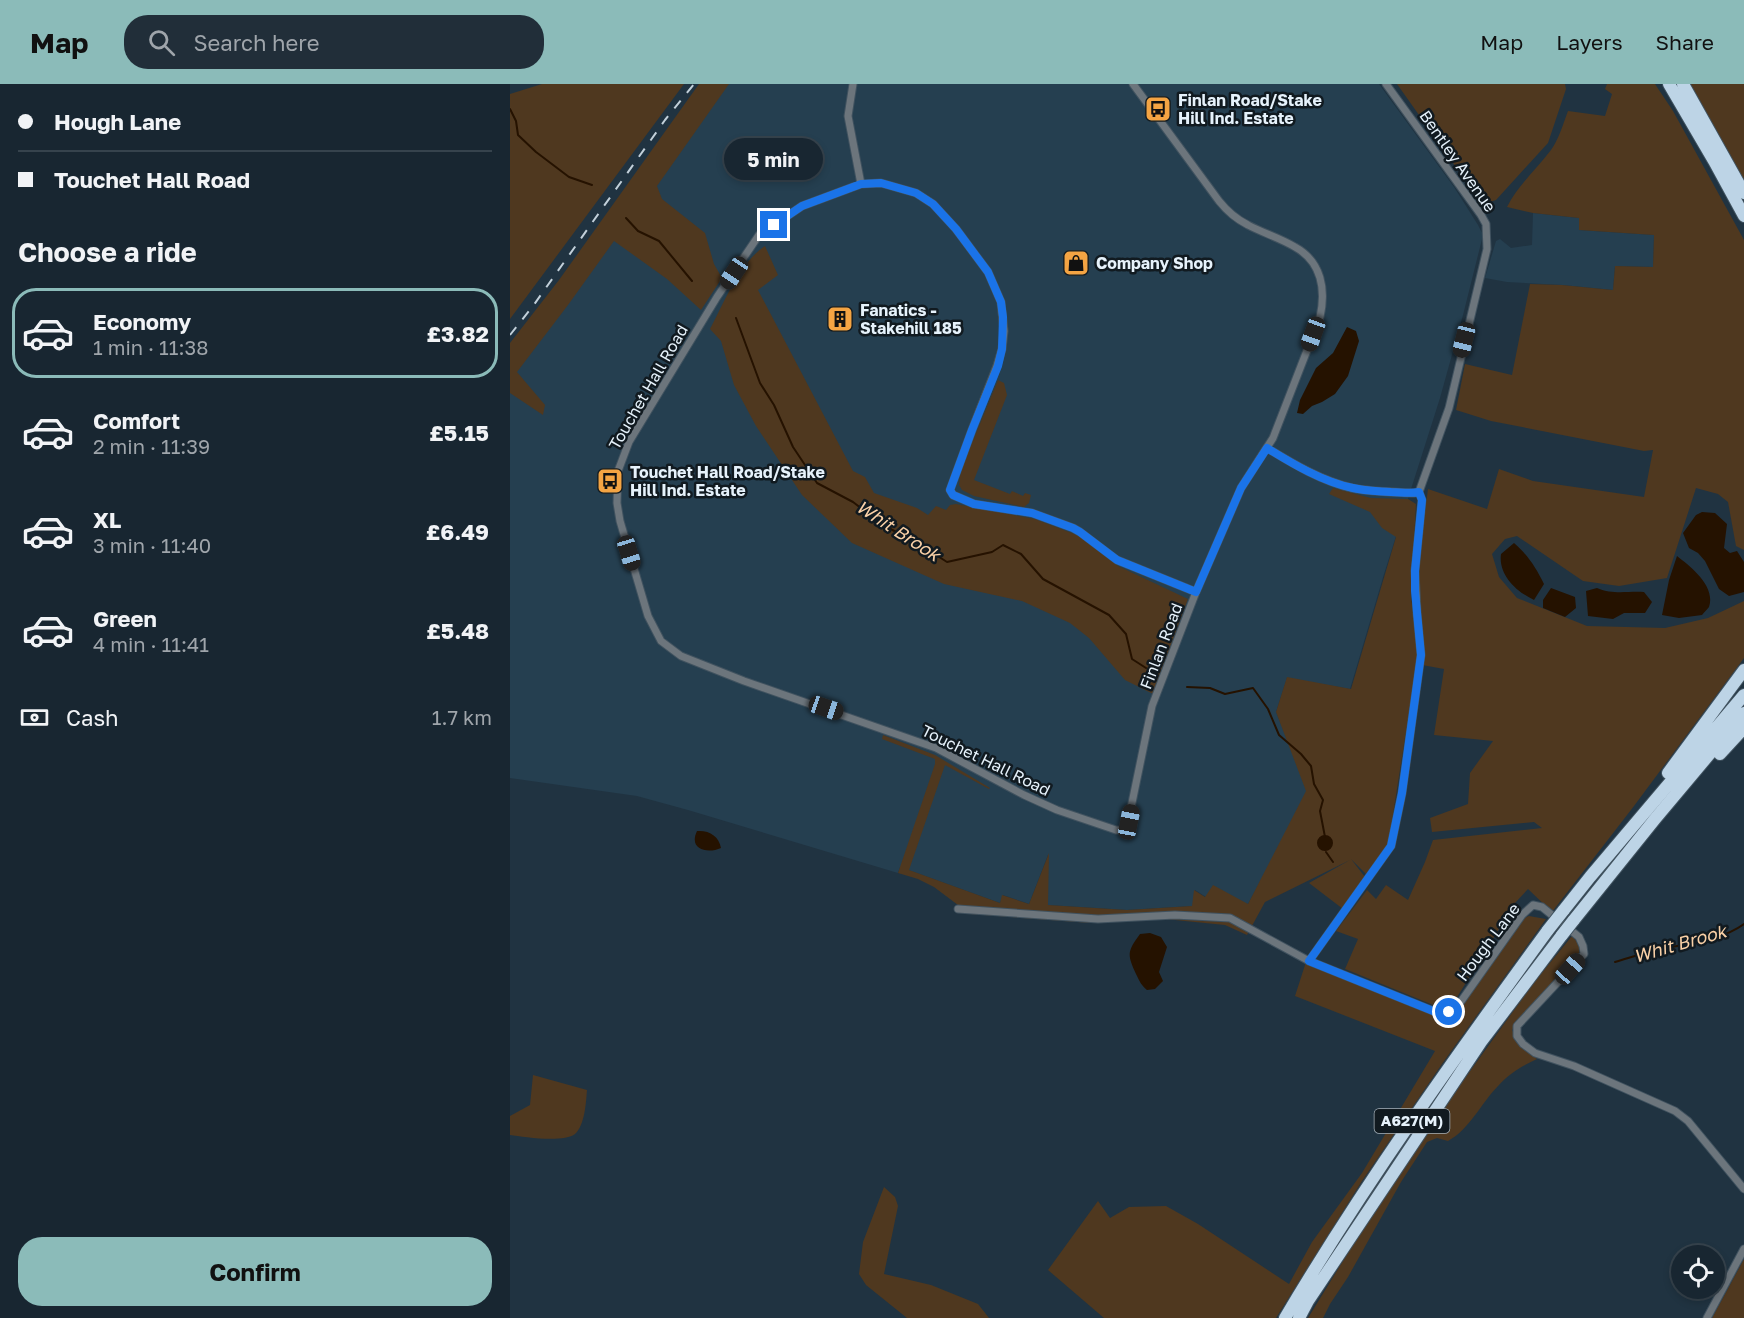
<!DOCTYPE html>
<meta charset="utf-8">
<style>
:root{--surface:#182631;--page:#212e39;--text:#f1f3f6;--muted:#9fa5ab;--line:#36434d;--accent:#8bbbb9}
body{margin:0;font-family:"Golos Text",sans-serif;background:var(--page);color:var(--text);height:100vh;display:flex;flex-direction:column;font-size:22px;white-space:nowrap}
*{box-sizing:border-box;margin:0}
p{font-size:20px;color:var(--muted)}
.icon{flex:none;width:33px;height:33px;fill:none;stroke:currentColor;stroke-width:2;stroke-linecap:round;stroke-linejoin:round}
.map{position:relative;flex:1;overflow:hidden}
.sheet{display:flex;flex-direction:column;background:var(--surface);width:510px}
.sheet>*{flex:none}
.guide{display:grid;align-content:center;height:132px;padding:0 18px;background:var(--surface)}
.tools{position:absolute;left:1161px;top:1161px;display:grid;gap:12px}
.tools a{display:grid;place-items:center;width:54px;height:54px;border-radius:50%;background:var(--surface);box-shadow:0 3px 9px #0003,0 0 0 2px var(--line);font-size:30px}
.end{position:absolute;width:27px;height:27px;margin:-14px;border:8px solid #1a73e8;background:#fff;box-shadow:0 0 0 3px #fff}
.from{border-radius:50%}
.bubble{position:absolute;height:42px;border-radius:21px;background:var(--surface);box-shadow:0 3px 9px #0003,0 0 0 2px var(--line);font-size:20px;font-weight:700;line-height:42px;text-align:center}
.car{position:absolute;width:18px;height:36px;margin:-18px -9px;border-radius:8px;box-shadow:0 0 4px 2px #0007;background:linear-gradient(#222 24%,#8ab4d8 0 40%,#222 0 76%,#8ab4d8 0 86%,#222 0)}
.guide b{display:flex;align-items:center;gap:21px;height:57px;font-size:22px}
.guide b+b{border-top:2px solid var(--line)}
.guide i{width:15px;height:15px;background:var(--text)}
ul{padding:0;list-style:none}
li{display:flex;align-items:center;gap:18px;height:90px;margin:0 12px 9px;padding:0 6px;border:3px solid transparent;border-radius:24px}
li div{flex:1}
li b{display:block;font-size:22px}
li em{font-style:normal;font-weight:700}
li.on{border-color:var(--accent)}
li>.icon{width:54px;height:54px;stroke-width:1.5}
h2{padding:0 18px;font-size:27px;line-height:72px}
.pay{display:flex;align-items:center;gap:15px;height:66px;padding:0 18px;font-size:22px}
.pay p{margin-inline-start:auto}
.cta{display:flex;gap:12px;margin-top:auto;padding:12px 18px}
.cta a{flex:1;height:69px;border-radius:24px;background:var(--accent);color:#111;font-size:24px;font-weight:700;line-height:69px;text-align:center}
header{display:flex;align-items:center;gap:36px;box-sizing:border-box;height:84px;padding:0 30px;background:var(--accent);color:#111}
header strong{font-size:28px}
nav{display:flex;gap:33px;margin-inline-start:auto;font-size:21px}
.search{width:420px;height:54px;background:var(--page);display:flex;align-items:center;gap:15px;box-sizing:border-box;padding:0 21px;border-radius:24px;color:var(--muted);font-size:22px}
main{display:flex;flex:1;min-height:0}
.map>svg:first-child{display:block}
</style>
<header>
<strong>Map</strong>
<div class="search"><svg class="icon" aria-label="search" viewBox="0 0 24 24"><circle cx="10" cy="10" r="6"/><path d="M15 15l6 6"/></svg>Search here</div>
<nav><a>Map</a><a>Layers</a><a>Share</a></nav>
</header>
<main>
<section class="sheet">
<div class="guide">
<b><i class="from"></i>Hough Lane</b>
<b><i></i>Touchet Hall Road</b>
</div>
<h2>Choose a ride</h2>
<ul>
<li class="on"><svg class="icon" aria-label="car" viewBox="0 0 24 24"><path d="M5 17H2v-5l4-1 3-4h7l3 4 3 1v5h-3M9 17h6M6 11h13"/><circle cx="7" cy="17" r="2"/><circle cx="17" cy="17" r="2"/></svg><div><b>Economy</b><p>1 min · 11:38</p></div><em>£3.82</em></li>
<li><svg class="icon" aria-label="car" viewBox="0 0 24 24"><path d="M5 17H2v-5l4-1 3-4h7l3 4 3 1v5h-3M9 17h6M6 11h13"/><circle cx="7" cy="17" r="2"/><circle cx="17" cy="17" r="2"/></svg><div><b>Comfort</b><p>2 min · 11:39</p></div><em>£5.15</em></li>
<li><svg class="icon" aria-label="car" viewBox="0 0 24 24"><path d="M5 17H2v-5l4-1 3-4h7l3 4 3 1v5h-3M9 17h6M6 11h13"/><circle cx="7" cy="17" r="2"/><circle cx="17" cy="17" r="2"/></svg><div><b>XL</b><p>3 min · 11:40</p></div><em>£6.49</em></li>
<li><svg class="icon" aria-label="car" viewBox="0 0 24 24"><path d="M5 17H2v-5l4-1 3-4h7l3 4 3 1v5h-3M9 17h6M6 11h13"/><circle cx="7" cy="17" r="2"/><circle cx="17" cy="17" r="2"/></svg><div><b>Green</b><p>4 min · 11:41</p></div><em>£5.48</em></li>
</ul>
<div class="pay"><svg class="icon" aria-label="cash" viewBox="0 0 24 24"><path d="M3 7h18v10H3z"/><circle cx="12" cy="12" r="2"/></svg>Cash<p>1.7 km</p></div>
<div class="cta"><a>Confirm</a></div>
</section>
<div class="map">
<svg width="1234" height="1234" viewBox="0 0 1234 1234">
<rect width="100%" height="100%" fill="#203341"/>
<path fill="#253f50" d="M211,0H869L944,103L968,141L973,151L953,231L930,314L874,490L840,605L777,594L766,628L799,709L738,820L696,813L685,806L683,822L617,826L537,821L538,771L519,820L493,811L490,819L390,783L388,789L178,726L127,712L0,694V278Z
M1023,129L1069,134V146L1144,151L1143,183L1105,182L1103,206L1052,201L997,198L975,194L986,157L990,155L1001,164L1022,161Z"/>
<path fill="#4f381f" d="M32,0H174L0,235V10Z
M189,0H219L147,102L152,115L195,149L204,180L212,194L191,226L157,195L104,157L58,221L7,288L35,321L33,331L0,309V259L49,196Z
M887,0H1055L1056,5L1038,59L986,116L980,118L970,117Z
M1097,0H1145L1163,27L1234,156V466L1226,462L1218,418L1208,410L1186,404L1157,494L1109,502L1073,497L1007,452L995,455L982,470L989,493L1007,514L1077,542L1155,544L1198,534L1234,517V574L1124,722L1042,828L1018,805L1005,819L941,923L933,925L835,885L848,855L826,847L857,806L866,815L876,801L898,816L915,778L923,756L1032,744L1024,738L922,748L920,734L958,720L960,689L983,657L924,651L934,585L912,581L909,495L911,458L918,405L977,425L989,385L1023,397L1134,413L1143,366L1134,367L981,337L946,326L955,280L1002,291L1020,200L1052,201L1103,206L1105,182L1143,183L1144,151L1069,146V134L1023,129L997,123C1008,101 1026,86 1041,66C1049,55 1053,40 1058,27L1095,32L1102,10L1095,5Z
M1179,0H1234V96Z
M255,162L268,191L248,206L343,387L355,393L364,409L407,424L418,431L426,422L436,426L440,421L446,420L525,435L572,453L608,482L678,515L643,610L615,596L579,554L560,539L512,517L434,500L342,459L292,411L246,342L224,301L211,257L200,245C214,219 230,178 255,162Z
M488,296L494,299L497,311L464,396L500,410L502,407L513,412L515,409L521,411L519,419L514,423L464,412L452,406L449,401L450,392L455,376Z
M823,404L861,414L898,415L906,420L901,512L908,571L878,762L857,791L841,775L855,793L833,825L799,799L840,776L755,818L737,851L715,841L655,835L581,839L460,830L424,803L408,795L388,789L425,680V675L372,655L373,651L425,671L480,704L479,705L435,681L399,786L490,819L492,811L519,820L539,769L538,821L617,826L682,822L684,806L695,813L703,801L738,820L796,707L766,628L777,593L841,605L886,453L872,444L860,428L819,410Z
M1019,832L1036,835L932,980L852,1097L766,1234H594L538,1186L588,1117L600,1134L619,1123L656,1122L688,1140L779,1200L802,1158L852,1089L925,967L785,912L796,878L824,891L941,937C952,922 963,906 974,891C984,876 1004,837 1019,832Z
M1062,852L1070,861L1069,871L1014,930L1002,946L1011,962L1027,975C1012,982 1000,989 989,1001C971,1019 960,1045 938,1057L927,1054L917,1058L891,1098L838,1193L820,1220L813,1234H798L863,1128L950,1001L1025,897Z
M23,991L77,1006C76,1018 75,1041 65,1050C54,1059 13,1053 0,1051V1032L20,1021Z
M374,1103L385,1113L388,1122L374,1190L421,1201L468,1220L479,1234H397L356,1201L349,1190L353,1158Z
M1234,1175V1234H1202Z"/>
<path fill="#251200" d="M837,243L846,247L849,257L838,292L825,310L812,318L802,322L793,330L787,329L790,316L806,284L823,269Z
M1192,428L1205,429L1217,440L1214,464L1220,469L1227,467L1234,478V508L1219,512L1209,505L1195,477L1188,469L1179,464L1173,449L1186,431Z
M1004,459C1018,471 1026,484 1034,500L1024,516C1007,508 988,491 991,470Z
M1167,472C1181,483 1206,502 1199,523C1197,526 1194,528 1192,531L1169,534L1152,531L1159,496Z
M1041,504L1065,513L1066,524L1055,533L1033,524V516Z
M1087,504C1104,511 1116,507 1134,508L1142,518L1135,529H1114L1103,535L1078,532L1076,507Z
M187,747C199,746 209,752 211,764C198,770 178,766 187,747Z
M807 759a8 8 0 1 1 16 0a8 8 0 1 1-16 0Z
M640,849L651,853L657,863L649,888L653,897L645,905L637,906C631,901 630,898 626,890C617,870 617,868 630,850Z"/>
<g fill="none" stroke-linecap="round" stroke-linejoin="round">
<path stroke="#251200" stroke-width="2" d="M0,25L6,37L8,51L26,68L59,93L82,101
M116,134L128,147L149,157L182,197
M226,234L250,299L264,321L283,363L307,399L343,418L373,441L409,460L437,478L482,468L493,461L511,470L533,495L599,531L616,550L622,575L636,584
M677,603L700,604L715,610L743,604L758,625L769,651L791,670L801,682L804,700L813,716L810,727L815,753
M816,768L823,778
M1105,878C1119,874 1133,869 1147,866C1176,859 1209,858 1234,840"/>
<g stroke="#40525f" stroke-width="9">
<path id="minor" d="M343,0L338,32L351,100
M623,0L709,117C717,127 726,135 738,141C753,149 770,154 785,163C812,178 816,206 810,233L763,354L731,404L686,508L642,622L617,743L614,746H606L547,726L514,711L426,664L234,597L171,572L151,557L138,532L110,437L107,419L108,387L119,358L207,213L249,151L292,122L351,100L371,99L406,109L423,120L446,145L478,188L491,218L494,247L492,265L487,282L462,346L440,406L443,411L464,420L522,429L563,444L570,448L607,476L686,508
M757,364C783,380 812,397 842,404C862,408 884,408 904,409L909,408
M448,825L588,835L665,831L720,834L799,877L933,931L947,923L1012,831L1023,821L1032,823L1069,853L1073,862L1074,870L1007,942V952L1013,960L1025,969L1064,982L1165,1027L1178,1037L1234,1105
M799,877L881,762L892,709L911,571L907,529L905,487L912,416L909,408L939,324L977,165L976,140L971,131L876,0
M1197,1234L1234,1165"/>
</g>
<g stroke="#40525f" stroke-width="14">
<path id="motorway" d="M1159,0L1204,77L1234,132
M1173,0L1234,109
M1210,670L1234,644
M1158,689L1234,586
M1053,827L1080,793L1234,611
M1063,837L1145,735L1234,629
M775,1234C855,1099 946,972 1038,846
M789,1234L798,1217L971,958L1052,851"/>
</g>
<use href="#minor" stroke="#6c757c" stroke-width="7"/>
<use href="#motorway" stroke="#bdd4e6" stroke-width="12"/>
<path stroke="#c2d0da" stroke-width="2" stroke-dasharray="10 10" stroke-linecap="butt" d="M0,251L23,222L155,36L184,0"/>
<g stroke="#40525f" stroke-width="14" stroke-linecap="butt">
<path id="motorway-bridge" d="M1038,846L1053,827
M1052,851L1063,837"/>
</g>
<use href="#motorway-bridge" stroke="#bdd4e6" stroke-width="12"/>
</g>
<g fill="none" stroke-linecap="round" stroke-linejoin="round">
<path stroke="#1a73e8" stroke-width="8" d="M264,141L292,122L351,100L371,99L406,109L423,120L446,145L478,188L491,218L493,233L492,265L488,282L462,346L440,406L443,411L464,420L522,429L563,444L570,448L607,476L686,508L731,404L757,364C783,380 813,398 843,404C855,407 868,407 881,408C890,408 900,410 909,408L912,416L905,487V507L911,571L892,709L881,762L799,877L933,931L939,928"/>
</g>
<defs>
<g id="bus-square" transform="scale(1.35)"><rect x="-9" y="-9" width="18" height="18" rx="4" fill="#f4a443" stroke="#111a20"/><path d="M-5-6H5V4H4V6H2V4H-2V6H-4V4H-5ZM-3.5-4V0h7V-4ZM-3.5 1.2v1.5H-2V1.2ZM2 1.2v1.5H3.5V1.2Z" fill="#111"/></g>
<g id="shop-square" transform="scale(1.35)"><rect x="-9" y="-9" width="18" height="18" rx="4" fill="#f4a443" stroke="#111a20"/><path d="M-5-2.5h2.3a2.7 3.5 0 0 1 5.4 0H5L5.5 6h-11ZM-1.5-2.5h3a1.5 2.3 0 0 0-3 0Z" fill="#111"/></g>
<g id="building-square" transform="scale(1.35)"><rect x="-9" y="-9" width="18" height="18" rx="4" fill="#f4a443" stroke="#111a20"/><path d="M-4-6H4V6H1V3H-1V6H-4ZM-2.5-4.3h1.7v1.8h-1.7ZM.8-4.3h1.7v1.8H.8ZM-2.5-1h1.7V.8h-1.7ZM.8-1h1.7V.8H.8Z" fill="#111"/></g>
</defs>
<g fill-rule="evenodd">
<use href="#bus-square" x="648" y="25"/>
<use href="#shop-square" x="566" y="179"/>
<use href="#building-square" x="330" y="235"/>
<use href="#bus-square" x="100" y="397"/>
</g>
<g text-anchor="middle" stroke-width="5" stroke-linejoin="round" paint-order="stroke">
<rect fill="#111a20" stroke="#a6b1b9" stroke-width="1.5" x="864.5" y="1025" width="75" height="24" rx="4.5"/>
<g font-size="15" font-weight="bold" fill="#e6f2fb">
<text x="902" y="1042">A627(M)</text>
</g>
<g font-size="16" font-weight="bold" fill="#e6f2fb" stroke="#111a20" text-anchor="start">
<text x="668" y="22">Finlan Road/Stake<tspan x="668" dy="18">Hill Ind. Estate</tspan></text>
<text x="586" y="185">Company Shop</text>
<text x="350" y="232">Fanatics -<tspan x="350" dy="18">Stakehill 185</tspan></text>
<text x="120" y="394">Touchet Hall Road/Stake<tspan x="120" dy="18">Hill Ind. Estate</tspan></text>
</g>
<g font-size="16" fill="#e6f2fb" stroke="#111a20">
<text transform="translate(948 77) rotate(55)" y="6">Bentley Avenue</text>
<text transform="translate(138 303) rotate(-60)" y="6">Touchet Hall Road</text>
<text transform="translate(651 562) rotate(-69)" y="6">Finlan Road</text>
<text transform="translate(476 676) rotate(26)" y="6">Touchet Hall Road</text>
<text transform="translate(978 858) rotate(-53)" y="6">Hough Lane</text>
</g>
<g font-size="18" font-style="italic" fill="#fad1a7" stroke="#111a20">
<text transform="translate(388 447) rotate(33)" y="6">Whit Brook</text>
<text transform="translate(1170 860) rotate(-16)" y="6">Whit Brook</text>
</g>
</g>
</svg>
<div class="tools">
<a><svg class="icon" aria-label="locate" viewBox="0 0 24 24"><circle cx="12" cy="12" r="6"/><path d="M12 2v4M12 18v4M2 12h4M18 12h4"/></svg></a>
</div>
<i class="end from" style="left:939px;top:928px"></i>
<i class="end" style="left:264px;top:141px"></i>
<div class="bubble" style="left:214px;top:54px;width:99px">5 min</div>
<i class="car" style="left:224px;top:189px;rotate:214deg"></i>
<i class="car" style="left:803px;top:250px;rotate:200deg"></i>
<i class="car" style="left:954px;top:256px;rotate:194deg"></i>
<i class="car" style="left:119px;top:469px;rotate:163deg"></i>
<i class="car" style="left:316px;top:624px;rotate:109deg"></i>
<i class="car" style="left:619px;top:738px;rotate:11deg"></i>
<i class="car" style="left:1060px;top:885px;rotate:42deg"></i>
</div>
</main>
